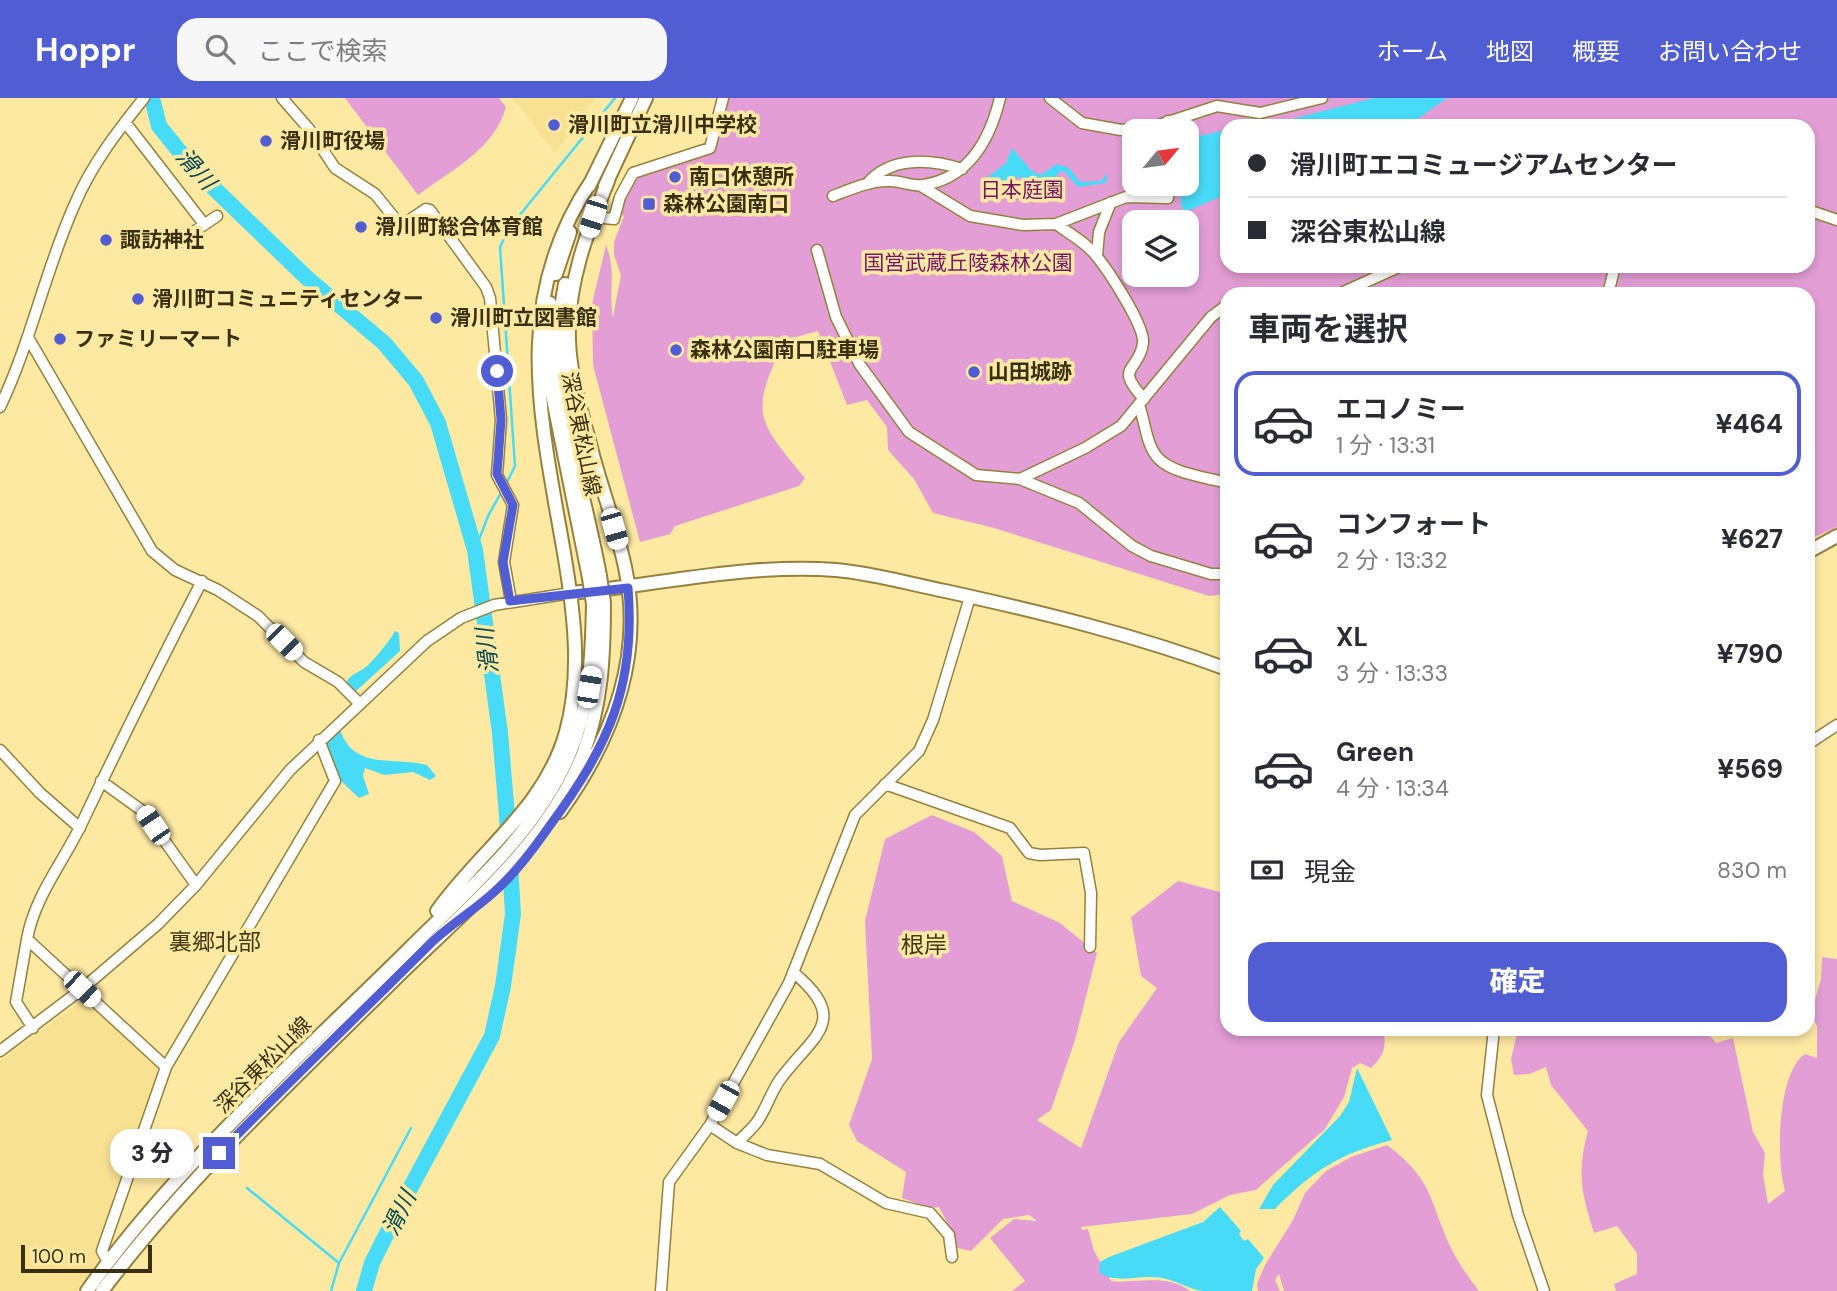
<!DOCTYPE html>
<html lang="ja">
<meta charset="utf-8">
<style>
:root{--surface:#fff;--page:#f7f7f7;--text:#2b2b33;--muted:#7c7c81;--line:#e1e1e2;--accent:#505dd3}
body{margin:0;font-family:"DM Sans","Noto Sans JP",sans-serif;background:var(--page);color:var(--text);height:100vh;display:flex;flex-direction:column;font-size:26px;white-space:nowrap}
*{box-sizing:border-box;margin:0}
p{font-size:23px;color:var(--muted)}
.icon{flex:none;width:38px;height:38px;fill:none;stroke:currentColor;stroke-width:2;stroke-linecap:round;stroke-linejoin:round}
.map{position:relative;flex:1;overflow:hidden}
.details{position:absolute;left:1220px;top:189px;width:595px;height:749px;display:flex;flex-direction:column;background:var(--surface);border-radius:21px;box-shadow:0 4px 10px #0003}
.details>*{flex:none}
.top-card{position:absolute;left:1220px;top:21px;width:595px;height:154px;border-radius:21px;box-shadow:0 4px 10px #0003;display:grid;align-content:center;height:154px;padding:0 28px;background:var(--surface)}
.needle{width:46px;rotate:61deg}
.controls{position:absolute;left:1122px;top:21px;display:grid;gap:14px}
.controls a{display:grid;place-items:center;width:77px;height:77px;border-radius:14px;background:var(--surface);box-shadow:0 4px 10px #0003;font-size:35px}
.scale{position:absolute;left:21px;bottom:18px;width:131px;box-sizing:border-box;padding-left:7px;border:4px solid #393013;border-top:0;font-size:19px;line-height:24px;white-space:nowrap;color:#393013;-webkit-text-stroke:5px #fee9a3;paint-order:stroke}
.end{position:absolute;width:32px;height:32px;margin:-16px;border:9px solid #505dd3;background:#fff;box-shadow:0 0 0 4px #fff}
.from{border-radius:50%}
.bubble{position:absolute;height:49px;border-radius:21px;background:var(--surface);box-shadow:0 4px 10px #0003;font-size:23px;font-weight:800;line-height:49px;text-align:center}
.car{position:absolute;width:21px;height:42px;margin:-21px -10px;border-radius:9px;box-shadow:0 0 5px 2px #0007;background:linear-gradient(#fff 24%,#345 0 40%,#fff 0 76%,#345 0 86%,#fff 0)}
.top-card b{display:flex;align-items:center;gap:24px;height:66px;font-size:26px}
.top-card b+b{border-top:2px solid var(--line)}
.top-card i{width:18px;height:18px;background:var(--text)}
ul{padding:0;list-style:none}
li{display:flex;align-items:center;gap:21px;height:105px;margin:0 14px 10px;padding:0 14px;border:4px solid transparent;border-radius:21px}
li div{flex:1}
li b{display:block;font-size:26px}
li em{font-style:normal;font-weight:800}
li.on{border-color:var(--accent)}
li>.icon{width:63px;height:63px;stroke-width:1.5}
h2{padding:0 28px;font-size:32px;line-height:84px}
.pay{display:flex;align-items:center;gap:18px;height:77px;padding:0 28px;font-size:26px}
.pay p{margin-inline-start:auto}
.primary-button{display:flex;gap:14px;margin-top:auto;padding:14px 28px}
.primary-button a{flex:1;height:80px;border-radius:21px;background:var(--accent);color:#fff;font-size:28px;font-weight:800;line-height:80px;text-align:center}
header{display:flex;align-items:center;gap:42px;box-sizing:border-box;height:98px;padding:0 35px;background:var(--accent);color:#fff}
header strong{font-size:33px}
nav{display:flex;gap:38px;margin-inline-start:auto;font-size:24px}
.search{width:490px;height:63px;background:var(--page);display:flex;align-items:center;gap:18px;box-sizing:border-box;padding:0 24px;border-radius:21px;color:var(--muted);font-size:26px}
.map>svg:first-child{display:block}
</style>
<header>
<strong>Hoppr</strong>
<div class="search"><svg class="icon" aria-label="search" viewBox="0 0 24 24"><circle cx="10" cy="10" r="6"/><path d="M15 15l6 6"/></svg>ここで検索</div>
<nav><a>ホーム</a><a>地図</a><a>概要</a><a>お問い合わせ</a></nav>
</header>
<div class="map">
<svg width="1837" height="1193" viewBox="0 0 1837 1193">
<rect width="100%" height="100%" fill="#fee9a3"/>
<path fill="#f8e191" d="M513,0H595L555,55Z
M84,901L161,971L101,1161L78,1193H0V963Z"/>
<path fill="#e39ed5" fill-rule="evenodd" d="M345,0H499L506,9C495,51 450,73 418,97Z
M725,0H1837V429L1808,442V196H1227V496L1209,498L994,430L933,415L914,381L888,352L887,329L867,302L847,307L818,233L785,242C750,315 755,320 805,380L799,388L675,428L670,436L640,444L593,267L592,206L606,147C617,174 608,195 613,219L621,177L614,157V144L624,118L619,115L634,80L712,54ZM1227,28H1808V168H1227ZM1134,33H1186V86H1134ZM1134,124H1186V177H1134Z
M932,717L974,734L1002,758L1012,803L1060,825L1097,855L1075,942L1051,1012L1037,1022L1081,1050L1119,944L1157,890L1141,878L1131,819L1178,783L1227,796V931H1383C1387,948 1384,958 1371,970L1360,965L1352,970L1344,999L1325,1031L1256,1092L1230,1097L1192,1116L1081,1129L1082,1132L1088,1131L1094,1153L1111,1183C1138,1186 1166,1175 1190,1193H1012L1025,1183L990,1140L1014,1121L1037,1123L1029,1117L1003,1121L971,1153L953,1149L951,1132L939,1109L930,1110L902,1100L906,1074L857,1043L849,1027L872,961L865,823L885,741Z
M1822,859L1837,861V1193H1616L1614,1186L1637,1176V1155L1617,1128L1594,1135C1581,1094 1577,1074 1588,1033L1551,987L1546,969L1529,976L1514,977L1511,961L1518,931H1707L1698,935L1711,939L1716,945L1733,940L1753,1034L1765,1055L1763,1076L1768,1106L1785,1093C1776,1063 1777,974 1805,956L1817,960V928L1811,916L1821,881Z
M1387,1047C1435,1083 1429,1104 1452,1152C1459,1166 1469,1180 1479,1193H1284L1279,1176L1275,1182L1280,1193H1258L1257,1186L1265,1167L1293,1122L1305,1095L1326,1073L1351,1059Z"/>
<path fill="#48dbf8" d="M1374,0H1447L1408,28H1264Z
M1227,32V96L1185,114L1181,108V88L1186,86L1187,45L1189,40Z
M1012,50L1031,72L1040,77L1057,66L1069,70L1080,84L1101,83L1108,75L1106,85L1078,89L1064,73L1058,75L1051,89C1038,92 1031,79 1018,79L1010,87L1000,89L988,79L1006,65Z
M395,533L399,535L400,553L355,594L346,585C351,575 359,575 367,568C374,562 392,540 395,533Z
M340,632C355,673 392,658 427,667L436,678L430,682L413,674L384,677L365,670L363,678L369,696L359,700L339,681L325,645Z
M1357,970L1392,1042C1341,1055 1312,1073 1275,1111H1259L1273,1087L1340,1018L1349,1004Z
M1220,1109L1241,1133L1239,1136L1244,1143L1248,1141L1264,1160L1256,1171L1252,1193C1236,1193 1219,1193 1203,1193C1186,1191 1173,1179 1151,1179C1133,1178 1115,1186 1099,1174L1100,1164L1109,1159L1203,1124Z"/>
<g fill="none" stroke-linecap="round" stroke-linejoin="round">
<path stroke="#48dbf8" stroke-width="2.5" d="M505,388L515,368L500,149L510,129L615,0
M475,452L488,418L502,393
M247,1090L339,1165
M331,1193L339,1165L411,1030"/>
<path stroke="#48dbf8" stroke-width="16" d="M152,0L159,28L193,70L307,180L384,245L416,283L438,325L475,452L500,635L507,718L513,816L503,888L492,938L398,1113L372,1165L364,1193"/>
<g stroke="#95813d" stroke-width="13">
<path id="minor" d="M282,0L309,31L335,70L375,96L401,128L426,111L430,112L486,189L490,200L501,322L497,377L513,407L504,464L511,503
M1050,0L1082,25L1121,32L1156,28L1217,8L1260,15L1322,0
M1168,23L1172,33
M125,24L204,126
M867,86C890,58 930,61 962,71
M921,88L970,118L1023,127L1056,126L1126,99L1168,100L1169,86
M833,98C851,91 871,82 891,83C901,83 913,89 923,87C970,80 990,41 1000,0
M1808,112L1837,122
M593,119L614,121L620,99L633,75L710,50L723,0
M1056,126C1070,136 1088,146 1098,160C1109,174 1145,228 1143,245C1139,275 1113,267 1144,301
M176,146L217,118
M817,152L836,219L860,267L909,334L976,377L1020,381L1085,350L1121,328L1211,219L1227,207
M1097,158L1099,134L1111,104
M1339,196L1401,168
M1608,196L1615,168
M29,241L152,453L175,472L218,492L258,518L304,564L338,584L359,605
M1139,307C1145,323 1146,347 1158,360C1173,376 1206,379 1227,385
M0,309C31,244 45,173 74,108C91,67 117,34 144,0
M1020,381L1079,405L1132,448L1151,458L1211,476H1227
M1808,646L1837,627
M0,652L40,695L80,730
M101,683L144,714L196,787
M885,686L1010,730L1029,755L1040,757L1084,755L1091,795L1090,849
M27,841C35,798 62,766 81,727C120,645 160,564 202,483
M33,930L16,904L27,841L166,969
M1494,931L1487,997L1518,1117L1544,1193
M0,953L82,891L158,826L196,787L290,672L427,543L461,520L494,507L571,495
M710,1027L737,1045C744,1037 754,1030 759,1021C767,1008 771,995 779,983C811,938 853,924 793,874
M737,1045L767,1057L820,1066L886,1105L930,1115L949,1137L952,1159
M108,1164L102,1153L166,969L335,683L319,642
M661,1193L669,1084L710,1027L789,885L855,717L919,653L933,622L970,499"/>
</g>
<g stroke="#95813d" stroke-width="16">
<path id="major" d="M589,88L632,0
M605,88L646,0
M556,176L570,134
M565,186C545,284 583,383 600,478
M550,205L548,240L551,291L589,480
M1808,454L1837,438
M571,495C658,487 749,465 836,472C872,475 910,486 945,493C1041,514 1135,537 1227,571
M560,714C612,642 644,558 625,469C616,427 600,387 590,346C581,312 570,277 569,242C567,186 587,134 608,83
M437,813C480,752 545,710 566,634C582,576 574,514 564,455C541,321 510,203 592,82
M87,1193C178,1065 298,961 409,851C468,792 536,735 569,657C590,608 592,559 593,506
M102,1193C188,1079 293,982 395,881C463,814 547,747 583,656C602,606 604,557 604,505"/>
</g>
<use href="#minor" stroke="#fff" stroke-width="10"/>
<use href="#major" stroke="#fff" stroke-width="12"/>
<g stroke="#95813d" stroke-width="16" stroke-linecap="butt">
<path id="major-bridge" d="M600,478L604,505
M589,480L593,506"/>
</g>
<use href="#major-bridge" stroke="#fff" stroke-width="12"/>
</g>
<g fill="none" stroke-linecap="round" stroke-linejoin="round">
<path stroke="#505dd3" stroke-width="9" d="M219,1055C289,984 361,915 431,845C450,827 473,813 493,795C515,776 534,750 551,726C608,648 636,589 628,490L510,503L503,464L513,407L497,376L501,322L497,273"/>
</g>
<g fill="#505dd3" stroke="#fee9a3" stroke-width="2.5">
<circle cx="554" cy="27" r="7"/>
<circle cx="266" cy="43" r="7"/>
<circle cx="675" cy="79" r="7"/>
<rect x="642" y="99" width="14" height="14" rx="3.5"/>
<circle cx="361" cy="129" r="7"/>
<circle cx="106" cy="142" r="7"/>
<circle cx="138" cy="201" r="7"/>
<circle cx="436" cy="220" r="7"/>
<circle cx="60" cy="241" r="7"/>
<circle cx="676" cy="252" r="7"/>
<circle cx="974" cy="274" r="7"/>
</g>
<g text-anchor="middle" stroke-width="7" stroke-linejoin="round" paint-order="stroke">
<g font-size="21" font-weight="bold" fill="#393013" stroke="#fee9a3" text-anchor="start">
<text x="568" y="34">滑川町立滑川中学校</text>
<text x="280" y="50">滑川町役場</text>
<text x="689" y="86">南口休憩所</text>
<text x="663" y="113">森林公園南口</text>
<text x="375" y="136">滑川町総合体育館</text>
<text x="120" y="149">諏訪神社</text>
<text x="152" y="208">滑川町コミュニティセンター</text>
<text x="450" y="227">滑川町立図書館</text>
<text x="74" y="248">ファミリーマート</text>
<text x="690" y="259">森林公園南口駐車場</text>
<text x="988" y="281">山田城跡</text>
</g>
<g font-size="21" fill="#741568" stroke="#fee9a3">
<text x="1022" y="99">日本庭園</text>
<text x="968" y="172">国営武蔵丘陵森林公園</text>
</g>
<g font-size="21" fill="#393013" stroke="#fee9a3">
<text transform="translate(581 336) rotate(79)" y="7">深谷東松山線</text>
<text transform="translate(263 967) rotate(-45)" y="7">深谷東松山線</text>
</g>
<g font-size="23" font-style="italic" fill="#044853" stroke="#fee9a3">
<text transform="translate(196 71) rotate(48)" y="8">滑川</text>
<text transform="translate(487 553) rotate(-97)" y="8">滑川</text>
<text transform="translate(399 1115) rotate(-64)" y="8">滑川</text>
</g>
<g font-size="23" fill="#433914" stroke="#fee9a3">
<text x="215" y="852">裏郷北部</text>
<text x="924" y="855">根岸</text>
</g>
</g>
</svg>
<div class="controls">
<a><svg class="needle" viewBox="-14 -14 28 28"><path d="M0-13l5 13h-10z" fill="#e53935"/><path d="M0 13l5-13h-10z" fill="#7c7c81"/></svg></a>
<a><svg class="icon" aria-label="layers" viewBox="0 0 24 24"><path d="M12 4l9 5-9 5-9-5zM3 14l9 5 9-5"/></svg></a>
</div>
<div class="scale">100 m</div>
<i class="end from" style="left:497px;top:273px"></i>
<i class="end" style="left:219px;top:1055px"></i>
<div class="bubble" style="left:110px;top:1031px;width:84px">3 分</div>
<i class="car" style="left:593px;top:119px;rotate:198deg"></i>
<i class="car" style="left:614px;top:431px;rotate:164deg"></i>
<i class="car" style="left:284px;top:544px;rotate:135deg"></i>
<i class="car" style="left:589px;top:589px;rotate:9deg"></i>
<i class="car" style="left:153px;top:727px;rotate:326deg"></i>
<i class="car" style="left:82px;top:891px;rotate:133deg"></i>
<i class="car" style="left:723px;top:1003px;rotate:209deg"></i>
<div class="top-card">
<b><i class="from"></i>滑川町エコミュージアムセンター</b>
<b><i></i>深谷東松山線</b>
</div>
<section class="details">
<h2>車両を選択</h2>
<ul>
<li class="on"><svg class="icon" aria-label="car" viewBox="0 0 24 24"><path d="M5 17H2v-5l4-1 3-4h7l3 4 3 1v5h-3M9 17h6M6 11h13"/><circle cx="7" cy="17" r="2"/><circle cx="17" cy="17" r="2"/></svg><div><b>エコノミー</b><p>1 分 · 13:31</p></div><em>¥464</em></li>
<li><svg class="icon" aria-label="car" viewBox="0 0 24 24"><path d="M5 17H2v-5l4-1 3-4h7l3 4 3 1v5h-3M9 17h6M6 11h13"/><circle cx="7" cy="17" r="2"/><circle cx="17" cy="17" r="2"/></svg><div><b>コンフォート</b><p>2 分 · 13:32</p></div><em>¥627</em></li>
<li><svg class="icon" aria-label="car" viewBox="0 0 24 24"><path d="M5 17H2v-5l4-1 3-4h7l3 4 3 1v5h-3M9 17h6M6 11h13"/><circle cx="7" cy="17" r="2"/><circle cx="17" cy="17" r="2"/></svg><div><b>XL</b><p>3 分 · 13:33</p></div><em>¥790</em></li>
<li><svg class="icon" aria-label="car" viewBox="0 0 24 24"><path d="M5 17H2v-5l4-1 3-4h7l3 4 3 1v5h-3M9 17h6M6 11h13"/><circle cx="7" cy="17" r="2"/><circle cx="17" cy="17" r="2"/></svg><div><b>Green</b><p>4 分 · 13:34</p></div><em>¥569</em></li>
</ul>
<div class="pay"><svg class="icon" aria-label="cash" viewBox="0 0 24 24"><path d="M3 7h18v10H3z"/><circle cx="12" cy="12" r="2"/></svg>現金<p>830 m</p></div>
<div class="primary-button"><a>確定</a></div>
</section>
</div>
